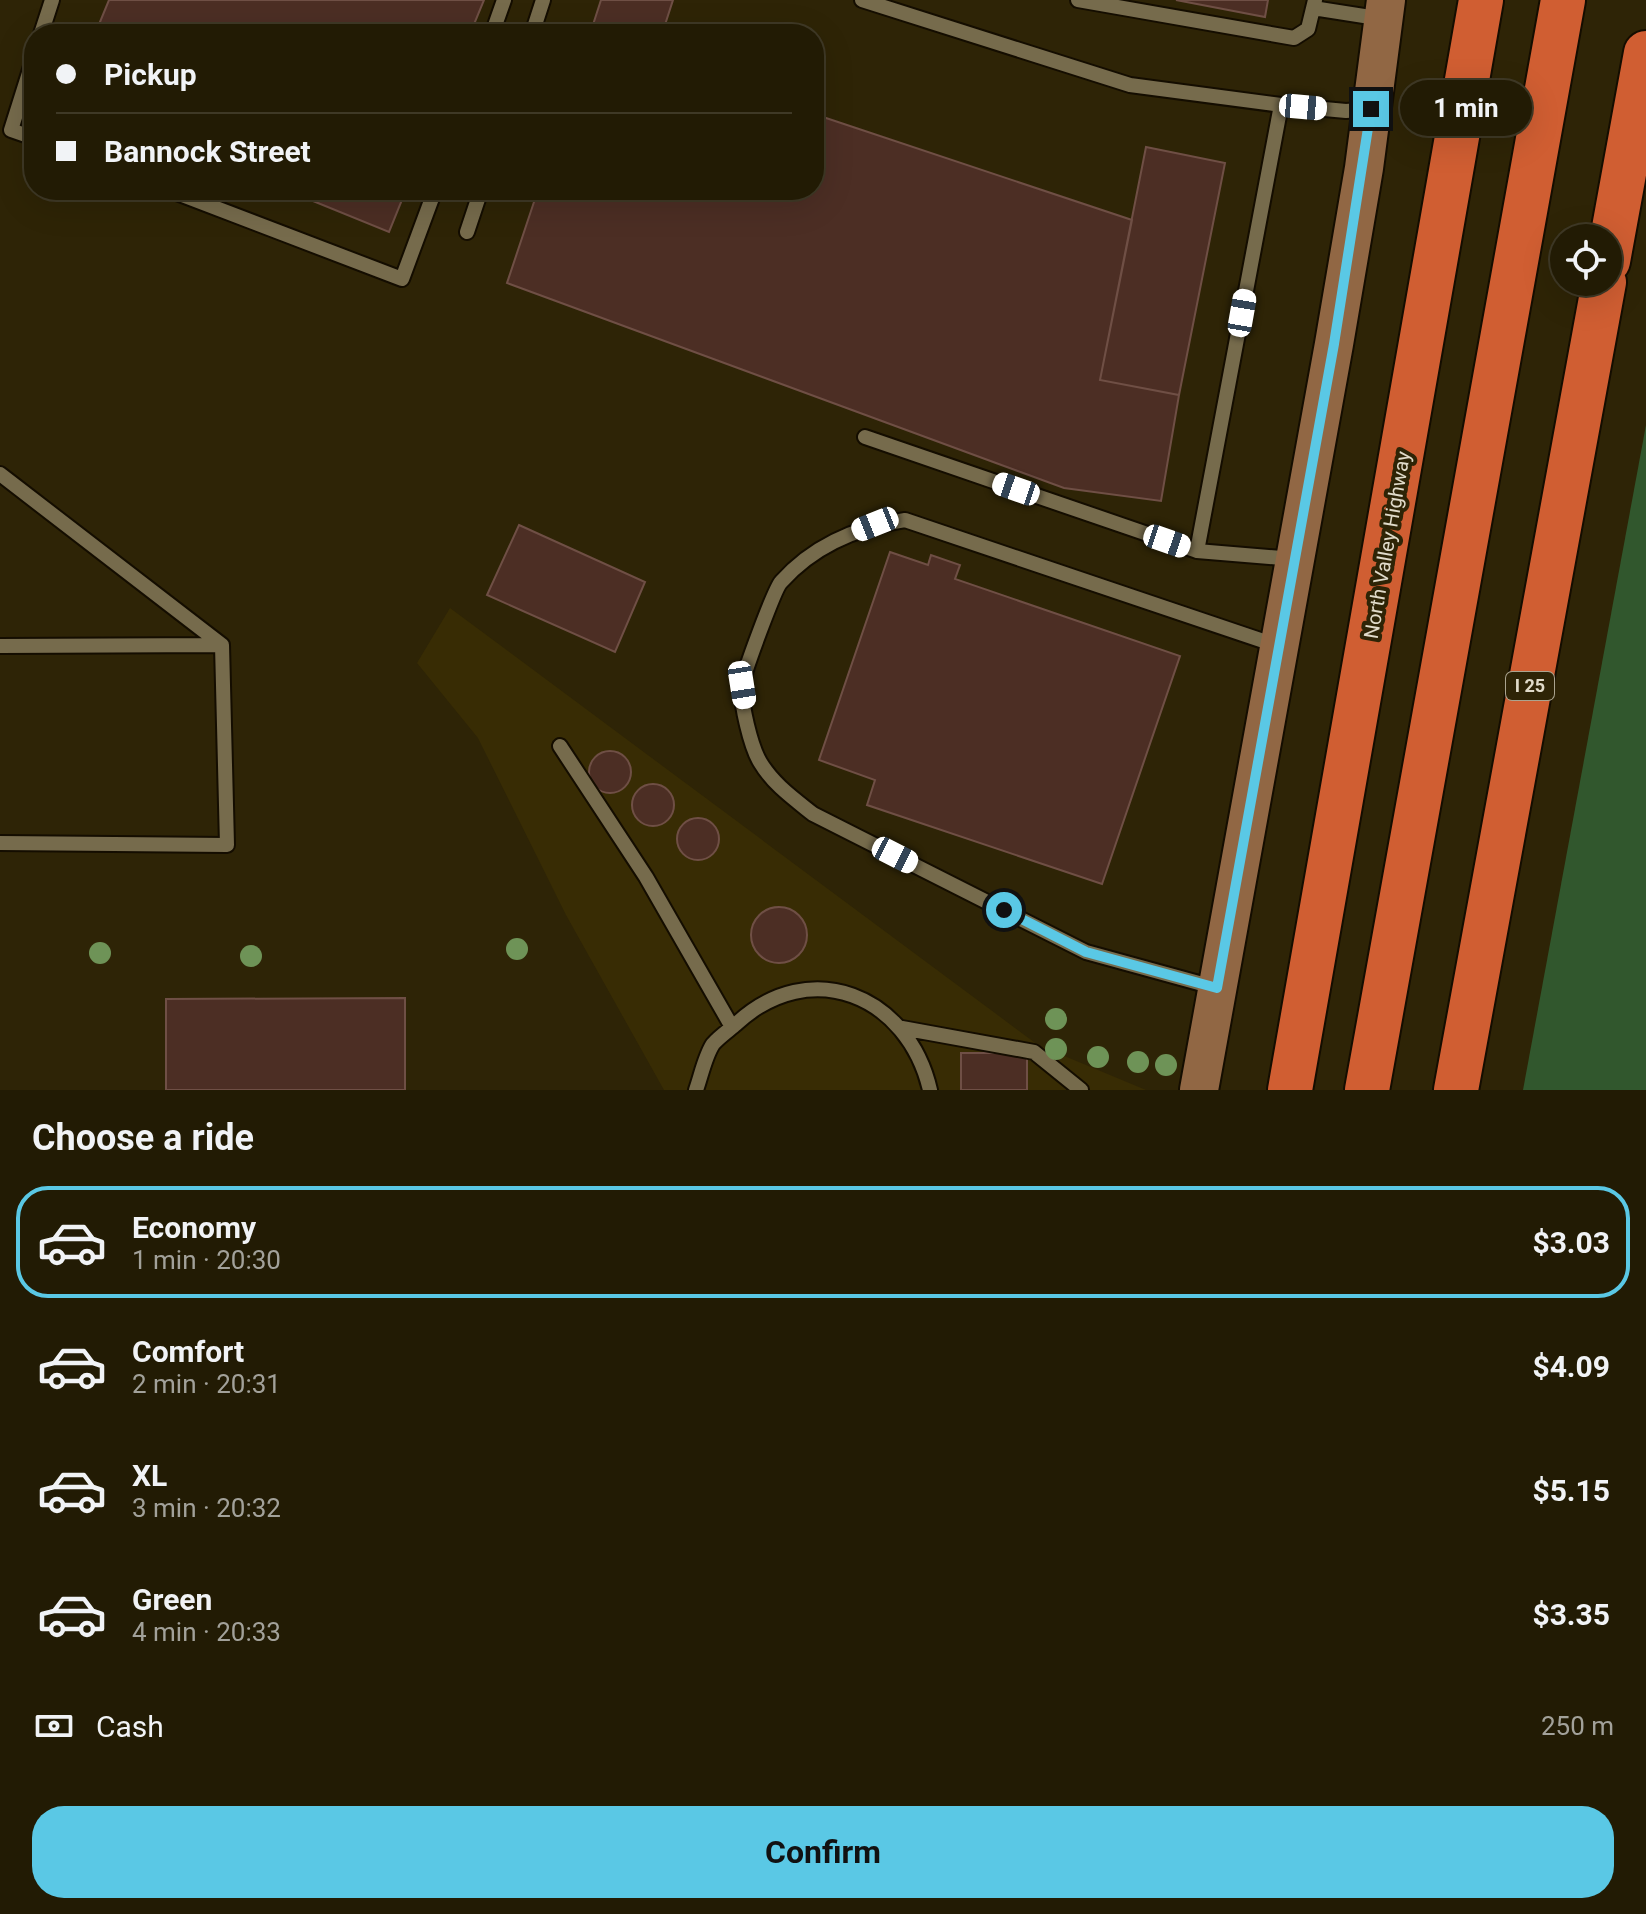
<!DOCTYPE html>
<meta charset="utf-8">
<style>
:root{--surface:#221b04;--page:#2e2813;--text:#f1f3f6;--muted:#a2a19a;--line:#3f3926;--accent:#5ac8e5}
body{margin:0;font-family:Roboto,sans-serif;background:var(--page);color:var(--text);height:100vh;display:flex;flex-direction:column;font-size:30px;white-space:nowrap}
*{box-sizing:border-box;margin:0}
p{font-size:26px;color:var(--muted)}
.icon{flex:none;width:44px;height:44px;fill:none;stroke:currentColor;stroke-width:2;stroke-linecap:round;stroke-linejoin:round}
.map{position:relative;height:1090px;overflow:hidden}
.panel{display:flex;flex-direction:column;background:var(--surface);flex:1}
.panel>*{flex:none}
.top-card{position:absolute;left:24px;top:24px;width:800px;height:176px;border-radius:32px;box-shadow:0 8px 32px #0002,0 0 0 2px var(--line);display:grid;align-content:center;height:176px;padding:0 32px;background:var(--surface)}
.fabs{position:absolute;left:1550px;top:224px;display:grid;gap:16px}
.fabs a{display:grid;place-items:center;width:72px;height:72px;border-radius:50%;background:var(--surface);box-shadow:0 8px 32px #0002,0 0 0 2px var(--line);font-size:40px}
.end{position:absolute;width:36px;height:36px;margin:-18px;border:10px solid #5ac8e5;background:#111;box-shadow:0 0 0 4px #111}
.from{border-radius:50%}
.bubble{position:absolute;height:56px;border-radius:28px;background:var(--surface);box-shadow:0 8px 32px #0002,0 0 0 2px var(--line);font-size:26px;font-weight:700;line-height:56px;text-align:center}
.car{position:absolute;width:24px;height:48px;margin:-24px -12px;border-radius:10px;box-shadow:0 0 6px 2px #0007;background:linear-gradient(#fff 24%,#345 0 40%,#fff 0 76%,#345 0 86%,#fff 0)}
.top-card b{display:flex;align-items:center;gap:28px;height:76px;font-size:30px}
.top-card b+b{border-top:2px solid var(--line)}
.top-card i{width:20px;height:20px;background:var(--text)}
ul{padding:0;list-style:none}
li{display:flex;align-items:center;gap:24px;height:112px;margin:0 16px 12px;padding:0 16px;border:4px solid transparent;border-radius:32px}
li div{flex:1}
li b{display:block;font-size:30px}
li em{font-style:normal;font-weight:700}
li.selected{border-color:var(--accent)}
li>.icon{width:72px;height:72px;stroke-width:1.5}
h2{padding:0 32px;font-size:36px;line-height:96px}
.pay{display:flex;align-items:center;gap:20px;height:88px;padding:0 32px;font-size:30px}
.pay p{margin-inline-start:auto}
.action{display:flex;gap:16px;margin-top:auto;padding:16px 32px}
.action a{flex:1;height:92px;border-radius:32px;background:var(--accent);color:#111;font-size:32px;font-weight:700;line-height:92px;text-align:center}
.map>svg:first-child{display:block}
</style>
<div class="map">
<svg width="1646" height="1090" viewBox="0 0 1646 1090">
<rect width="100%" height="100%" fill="#2e2406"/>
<path fill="#382c04" d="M450,608L1038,1045L1146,1090H664L566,915L478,738L417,663Z"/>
<path fill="#31572d" d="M1646,425V1090H1523Z"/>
<path fill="#4c2e24" stroke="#6f4f45" stroke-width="2" d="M109,0H484L470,34H95Z
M601,0H673L662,34H590Z
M1176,0H1268L1265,17Z
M814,114L1132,220L1100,380L1179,395L1161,501L1064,488L507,283L538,190H814Z
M1146,147L1225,163L1179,395L1100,380Z
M286,190H406L389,232Z
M519,525L645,582L615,652L487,595Z
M890,552L928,565L931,555L960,565L955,579L1180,656L1102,884L867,805L875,780L819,760Z
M589 772a21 21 0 1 1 42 0a21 21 0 1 1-42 0Z
M632 805a21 21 0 1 1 42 0a21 21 0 1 1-42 0Z
M677 839a21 21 0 1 1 42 0a21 21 0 1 1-42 0Z
M751 935a28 28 0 1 1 56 0a28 28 0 1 1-56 0Z
M405,998V1090H166V999Z
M961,1053H1027V1090H961Z"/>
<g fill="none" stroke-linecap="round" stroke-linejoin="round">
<g stroke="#140d00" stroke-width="18">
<path id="lane" d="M862,0L1130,85L1281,105L1346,111L1371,109
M1078,0L1294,38L1308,29L1315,0
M1313,8L1383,19
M41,34L52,0
M492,34L504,0
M532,34L543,0
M34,57L11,130L34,138
M169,190L402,279L435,190
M467,232L481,190
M865,437L1197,551L1294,559
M0,474L222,645L227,845L0,843
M1197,551L1281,105
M0,646L222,645
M560,746L646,877L732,1027
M1217,988L1086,952L813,814C793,798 773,784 760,762C751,747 740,703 742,685C743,674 775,588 781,582C814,545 858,527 905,520L1278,646
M902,1028L1034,1052L1081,1090
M696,1090C701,1076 705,1056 713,1044C719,1037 729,1030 736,1024C810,955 908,995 930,1090"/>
</g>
<g stroke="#140d00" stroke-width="42">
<path id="secondary" d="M1199,1090L1334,344L1364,168L1386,0"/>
</g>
<g stroke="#140d00" stroke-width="48">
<path id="highway" d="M1608,261L1646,53
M1290,1090L1481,0
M1367,1090L1563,0
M1456,1090L1604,282"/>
</g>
<use href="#lane" stroke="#766b4c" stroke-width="14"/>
<use href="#secondary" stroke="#916744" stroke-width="38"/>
<use href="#highway" stroke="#d05e32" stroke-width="44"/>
</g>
<g fill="#6e9357">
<circle cx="517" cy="949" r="11"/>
<circle cx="100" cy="953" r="11"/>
<circle cx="251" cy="956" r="11"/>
<circle cx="1056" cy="1019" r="11"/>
<circle cx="1056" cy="1049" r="11"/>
<circle cx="1098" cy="1057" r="11"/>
<circle cx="1138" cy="1062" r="11"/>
<circle cx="1166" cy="1065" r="11"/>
</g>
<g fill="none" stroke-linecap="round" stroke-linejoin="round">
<path stroke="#5ac8e5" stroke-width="10" d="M1004,910L1086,952L1217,988L1334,344L1371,109"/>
</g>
<g text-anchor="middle" stroke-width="8" stroke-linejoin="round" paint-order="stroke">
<rect fill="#2e2406" stroke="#aba48f" stroke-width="2" x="1506" y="672" width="48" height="28" rx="6"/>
<g font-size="18" font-weight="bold" fill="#e1dbca">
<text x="1530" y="692">I 25</text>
</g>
<g font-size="20" fill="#e1dbca" stroke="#2e2406">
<text transform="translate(1387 545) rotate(-80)" y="7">North Valley Highway</text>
</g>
</g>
</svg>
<div class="fabs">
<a><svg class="icon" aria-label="locate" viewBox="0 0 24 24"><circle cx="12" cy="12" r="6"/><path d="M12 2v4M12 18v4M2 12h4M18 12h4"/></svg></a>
</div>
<i class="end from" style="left:1004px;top:910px"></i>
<i class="end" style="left:1371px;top:109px"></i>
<div class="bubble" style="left:1400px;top:80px;width:132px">1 min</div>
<i class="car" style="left:1303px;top:107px;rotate:95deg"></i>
<i class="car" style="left:1242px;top:313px;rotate:10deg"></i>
<i class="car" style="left:1016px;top:489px;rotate:289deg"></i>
<i class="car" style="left:875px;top:524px;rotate:248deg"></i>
<i class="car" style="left:1167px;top:541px;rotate:109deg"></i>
<i class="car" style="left:742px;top:685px;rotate:171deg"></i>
<i class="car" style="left:895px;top:855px;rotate:117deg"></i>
<div class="top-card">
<b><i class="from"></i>Pickup</b>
<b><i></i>Bannock Street</b>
</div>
</div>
<section class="panel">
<h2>Choose a ride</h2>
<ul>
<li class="selected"><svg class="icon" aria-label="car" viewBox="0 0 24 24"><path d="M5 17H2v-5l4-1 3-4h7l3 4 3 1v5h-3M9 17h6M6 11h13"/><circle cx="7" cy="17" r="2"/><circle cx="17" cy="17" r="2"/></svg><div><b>Economy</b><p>1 min · 20:30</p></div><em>$3.03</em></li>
<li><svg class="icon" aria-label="car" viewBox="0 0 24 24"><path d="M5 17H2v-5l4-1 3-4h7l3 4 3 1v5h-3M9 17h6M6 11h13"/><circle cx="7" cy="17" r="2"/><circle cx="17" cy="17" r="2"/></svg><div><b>Comfort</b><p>2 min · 20:31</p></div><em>$4.09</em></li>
<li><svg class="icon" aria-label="car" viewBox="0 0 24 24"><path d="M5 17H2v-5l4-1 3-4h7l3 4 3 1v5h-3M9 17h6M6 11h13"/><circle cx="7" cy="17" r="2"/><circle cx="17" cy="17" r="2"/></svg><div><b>XL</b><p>3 min · 20:32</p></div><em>$5.15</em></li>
<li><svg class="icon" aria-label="car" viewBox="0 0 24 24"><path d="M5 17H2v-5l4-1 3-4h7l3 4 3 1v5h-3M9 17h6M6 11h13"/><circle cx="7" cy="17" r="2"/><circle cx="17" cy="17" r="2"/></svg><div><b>Green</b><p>4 min · 20:33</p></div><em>$3.35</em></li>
</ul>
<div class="pay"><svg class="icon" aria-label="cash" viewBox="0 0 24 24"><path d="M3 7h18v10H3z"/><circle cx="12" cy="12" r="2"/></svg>Cash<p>250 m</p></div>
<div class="action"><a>Confirm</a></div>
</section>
